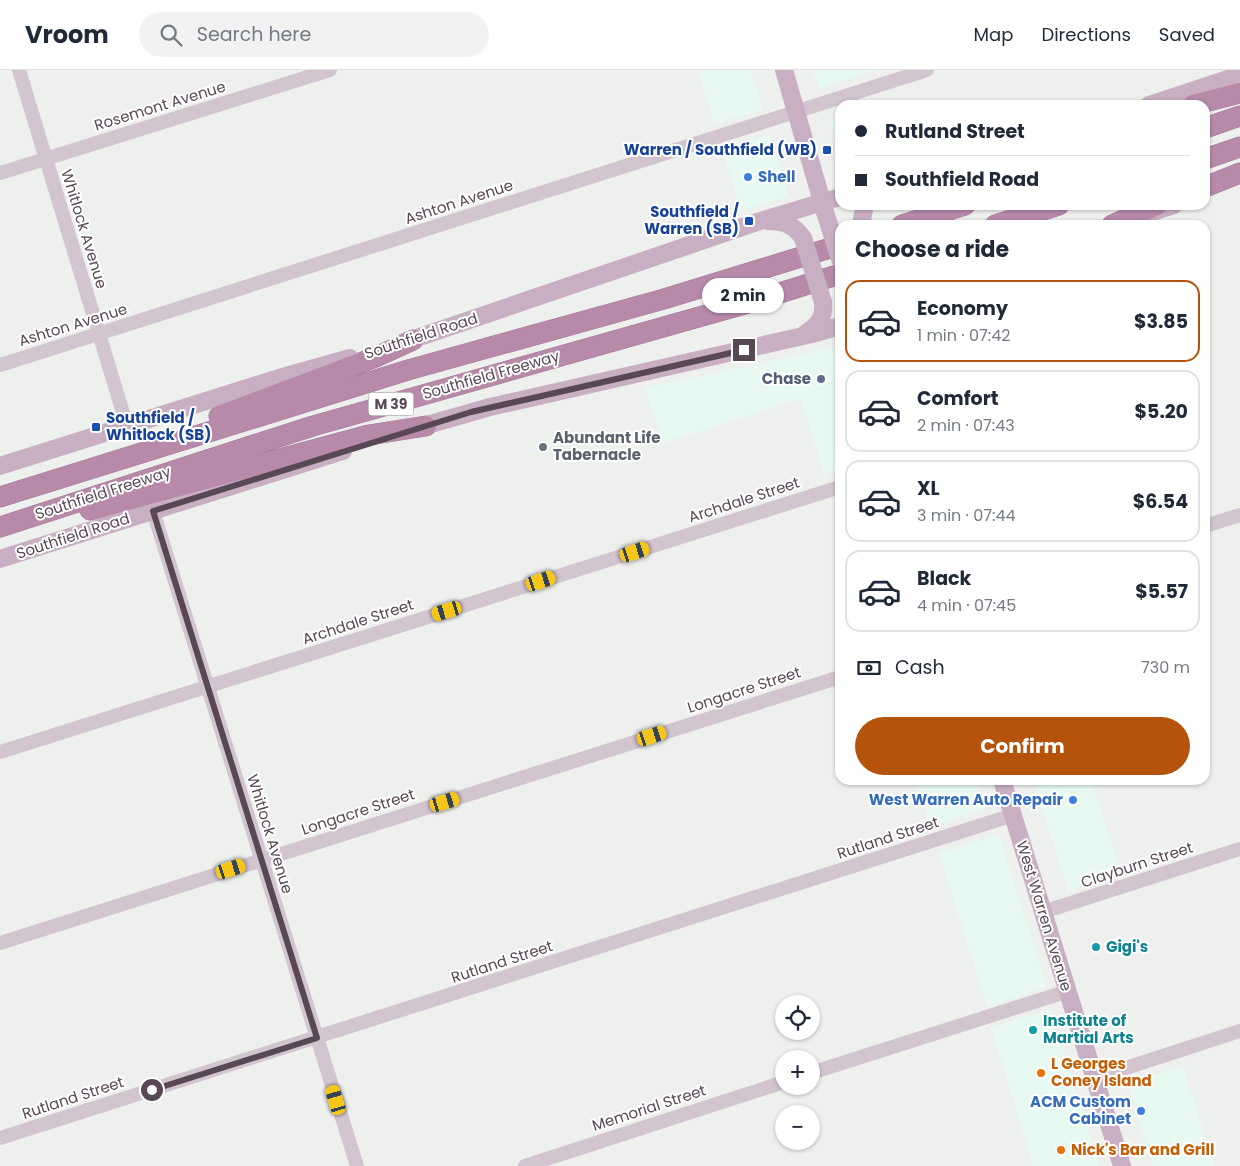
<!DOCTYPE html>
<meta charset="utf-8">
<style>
:root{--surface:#fff;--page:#f2f2f3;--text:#1f2937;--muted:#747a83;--line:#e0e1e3;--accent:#b45309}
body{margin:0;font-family:Poppins,sans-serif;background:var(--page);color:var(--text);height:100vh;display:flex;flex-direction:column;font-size:19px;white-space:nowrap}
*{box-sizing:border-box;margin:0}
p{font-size:16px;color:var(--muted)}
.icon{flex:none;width:28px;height:28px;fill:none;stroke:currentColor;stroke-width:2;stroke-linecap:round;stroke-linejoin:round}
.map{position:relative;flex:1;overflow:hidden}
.side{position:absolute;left:835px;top:150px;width:375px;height:565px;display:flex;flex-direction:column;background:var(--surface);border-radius:15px;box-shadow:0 1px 4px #0004}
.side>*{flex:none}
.banner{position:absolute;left:835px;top:30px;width:375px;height:110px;border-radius:15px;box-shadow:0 1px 4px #0004;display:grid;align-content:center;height:110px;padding:0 20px;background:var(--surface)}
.tools{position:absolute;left:775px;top:925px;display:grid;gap:10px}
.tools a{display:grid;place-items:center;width:45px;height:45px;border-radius:50%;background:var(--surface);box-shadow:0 1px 4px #0004;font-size:25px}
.end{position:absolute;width:22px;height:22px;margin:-11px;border:6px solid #584754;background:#fff;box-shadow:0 0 0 2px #fff}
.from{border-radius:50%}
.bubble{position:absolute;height:35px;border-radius:18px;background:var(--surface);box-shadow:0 1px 4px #0004;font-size:16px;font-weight:700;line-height:35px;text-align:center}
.car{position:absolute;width:15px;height:30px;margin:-15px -8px;border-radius:6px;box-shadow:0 0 4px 1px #0007;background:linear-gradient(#f5c518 24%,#345 0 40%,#f5c518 0 76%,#345 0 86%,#f5c518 0)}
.banner b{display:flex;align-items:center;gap:18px;height:48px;font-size:19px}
.banner b+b{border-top:1px solid var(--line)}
.banner i{width:12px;height:12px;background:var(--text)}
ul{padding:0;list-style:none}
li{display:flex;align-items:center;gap:15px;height:82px;margin:0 10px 8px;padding:0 10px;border:2px solid var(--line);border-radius:15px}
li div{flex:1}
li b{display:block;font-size:19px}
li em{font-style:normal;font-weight:700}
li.current{border-color:var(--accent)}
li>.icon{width:45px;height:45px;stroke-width:1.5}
h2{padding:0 20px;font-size:22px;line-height:60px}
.pay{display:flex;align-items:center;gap:12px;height:55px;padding:0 20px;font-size:19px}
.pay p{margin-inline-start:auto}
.action{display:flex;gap:10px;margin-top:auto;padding:10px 20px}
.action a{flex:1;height:58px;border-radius:30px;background:var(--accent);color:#fff;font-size:20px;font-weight:700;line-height:58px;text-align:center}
header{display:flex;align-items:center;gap:30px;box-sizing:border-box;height:70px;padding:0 25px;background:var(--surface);border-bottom:1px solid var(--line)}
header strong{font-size:24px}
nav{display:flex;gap:28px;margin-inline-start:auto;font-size:18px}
.search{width:350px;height:45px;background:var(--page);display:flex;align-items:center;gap:12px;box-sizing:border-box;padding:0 18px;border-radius:28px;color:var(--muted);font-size:19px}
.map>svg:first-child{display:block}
</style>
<header>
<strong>Vroom</strong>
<div class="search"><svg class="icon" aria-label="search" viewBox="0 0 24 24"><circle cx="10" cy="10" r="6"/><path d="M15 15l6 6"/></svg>Search here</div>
<nav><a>Map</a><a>Directions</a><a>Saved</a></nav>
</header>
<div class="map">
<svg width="1240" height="1096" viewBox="0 0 1240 1096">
<rect width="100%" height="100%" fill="#eef0ed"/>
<path fill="#e7f9f0" d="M698,0H751L763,39L714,54Z
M813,0H874V1L819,19Z
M840,45V85L829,48Z
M770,65L789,126L741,141L722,80Z
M840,276V399L824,404L801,329L662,373L645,318Z
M916,710H975L984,739L930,756Z
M1033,710H1091L1121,803L1068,820Z
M999,765L1047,917L987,937L939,783Z
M1051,940L1099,1096H1033L991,957Z
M1183,996L1214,1096H1153L1128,1013Z"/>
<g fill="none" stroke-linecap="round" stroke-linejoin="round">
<g stroke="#a37596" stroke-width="21">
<path id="highway" d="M1193,35L1240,23
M1205,58L1240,46
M1205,89L1240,77
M1205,117L1240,103
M902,155L965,135
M995,155L1059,135
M1112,155L1157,135
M219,346L376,287L413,270
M0,427L408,300L664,229L840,175
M90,440L369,365L426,356
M0,457L313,356L745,234L840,204"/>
</g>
<path stroke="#d3c5d0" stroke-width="14" d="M19,0L127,356
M0,103L330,0
M0,295L927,0
M153,441L357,1096
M1205,456L1240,445
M0,682L840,417
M1043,842L1240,779
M0,873L840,607
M811,1003L1068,921
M1095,1008L1240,961
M0,1068L1013,745
M525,1096L784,1012"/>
<path stroke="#c9afc3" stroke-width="18" d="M784,0L825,142
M1149,35L1240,5
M1143,145L1174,135
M768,151C784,151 794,155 803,168
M864,155L862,149L865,135
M805,264C818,255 825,248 823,232
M399,274L760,151L840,127
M413,359L490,337L812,264L840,256
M0,396L279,308L350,288
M0,489L343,381
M1002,710L1122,1096"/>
<use href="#highway" stroke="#b78aaa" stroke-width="20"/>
<path stroke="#c9afc3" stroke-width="18" d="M825,142L840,189
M803,168L823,232"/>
</g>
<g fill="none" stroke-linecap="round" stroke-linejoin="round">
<path stroke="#584754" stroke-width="6" d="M152,1020L317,968L153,441L471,342L744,280"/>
</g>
<g fill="#1a4fb4" stroke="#fff" stroke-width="2">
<rect x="822" y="75" width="10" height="10" rx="2.5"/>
<rect x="744" y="146" width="10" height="10" rx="2.5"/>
<rect x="91" y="352" width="10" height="10" rx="2.5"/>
</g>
<g fill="#3f7fe0" stroke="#fff" stroke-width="2">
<circle cx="748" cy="107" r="5"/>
<circle cx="1073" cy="730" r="5"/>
<circle cx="1141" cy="1041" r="5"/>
</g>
<circle fill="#5c6f8a" stroke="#fff" stroke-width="2" cx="821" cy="309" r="5"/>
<circle fill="#6b7280" stroke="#fff" stroke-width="2" cx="543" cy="377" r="5"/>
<g fill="#0f9aa8" stroke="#fff" stroke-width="2">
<circle cx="1096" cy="877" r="5"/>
<circle cx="1033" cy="960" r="5"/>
</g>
<g fill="#e8710a" stroke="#fff" stroke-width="2">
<circle cx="1041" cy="1003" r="5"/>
<circle cx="1061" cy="1080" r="5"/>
</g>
<g text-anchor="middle" stroke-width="4" stroke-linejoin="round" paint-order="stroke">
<rect fill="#fff" stroke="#8a7e87" stroke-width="1" x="368.5" y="322.5" width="45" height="23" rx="4"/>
<g font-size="14" font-weight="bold" fill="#584754">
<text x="391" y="339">M 39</text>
</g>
<g font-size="15" fill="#584754" stroke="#fff">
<text transform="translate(160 36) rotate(-17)" y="5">Rosemont Avenue</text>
<text transform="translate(459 132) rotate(-18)" y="5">Ashton Avenue</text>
<text transform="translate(84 159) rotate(73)" y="5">Whitlock Avenue</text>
<text transform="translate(73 255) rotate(-17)" y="5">Ashton Avenue</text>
<text transform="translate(421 266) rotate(-18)" y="5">Southfield Road</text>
<text transform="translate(491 305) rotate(-16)" y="5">Southfield Freeway</text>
<text transform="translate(103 423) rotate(-18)" y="5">Southfield Freeway</text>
<text transform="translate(744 430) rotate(-18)" y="5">Archdale Street</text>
<text transform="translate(73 466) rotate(-18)" y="5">Southfield Road</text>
<text transform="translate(358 552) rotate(-18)" y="5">Archdale Street</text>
<text transform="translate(744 620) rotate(-18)" y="5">Longacre Street</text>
<text transform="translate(358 742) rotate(-18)" y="5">Longacre Street</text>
<text transform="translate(270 764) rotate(73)" y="5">Whitlock Avenue</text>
<text transform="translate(888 768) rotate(-18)" y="5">Rutland Street</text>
<text transform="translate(1137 795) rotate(-18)" y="5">Clayburn Street</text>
<text transform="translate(1044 846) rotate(73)" y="5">West Warren Avenue</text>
<text transform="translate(502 892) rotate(-18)" y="5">Rutland Street</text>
<text transform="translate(73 1028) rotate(-18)" y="5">Rutland Street</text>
<text transform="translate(649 1038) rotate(-18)" y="5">Memorial Street</text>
</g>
<g font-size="15" font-weight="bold" fill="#164399" stroke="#fff" text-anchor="end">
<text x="817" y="85">Warren / Southfield (WB)</text>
<text x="739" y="147">Southfield /<tspan x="739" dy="17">Warren (SB)</tspan></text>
<text x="106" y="353" text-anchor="start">Southfield /<tspan x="106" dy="17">Whitlock (SB)</tspan></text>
</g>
<g font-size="15" font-weight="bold" fill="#366cbe" stroke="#fff" text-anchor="end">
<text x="758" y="112" text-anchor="start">Shell</text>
<text x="1063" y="735">West Warren Auto Repair</text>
<text x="1131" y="1037">ACM Custom<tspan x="1131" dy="17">Cabinet</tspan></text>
</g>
<g font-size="15" font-weight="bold" fill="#4e5e75" stroke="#fff" text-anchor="end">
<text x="811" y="314">Chase</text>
</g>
<g font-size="15" font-weight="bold" fill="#5b616d" stroke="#fff" text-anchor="start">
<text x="553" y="373">Abundant Life<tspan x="553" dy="17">Tabernacle</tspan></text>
</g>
<g font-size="15" font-weight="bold" fill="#0d838f" stroke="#fff" text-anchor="start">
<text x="1106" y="882">Gigi's</text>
<text x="1043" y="956">Institute of<tspan x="1043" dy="17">Martial Arts</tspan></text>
</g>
<g font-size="15" font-weight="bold" fill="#c56008" stroke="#fff" text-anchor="start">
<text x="1051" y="999">L Georges<tspan x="1051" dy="17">Coney Island</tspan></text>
<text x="1071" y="1085">Nick's Bar and Grill</text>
</g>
</g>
</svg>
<div class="tools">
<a><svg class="icon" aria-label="locate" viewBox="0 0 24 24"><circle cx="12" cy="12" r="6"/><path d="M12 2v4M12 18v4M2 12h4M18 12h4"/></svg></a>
<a>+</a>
<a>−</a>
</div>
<i class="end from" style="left:152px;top:1020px"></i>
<i class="end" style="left:744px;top:280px"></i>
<div class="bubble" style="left:702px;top:208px;width:82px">2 min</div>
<i class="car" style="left:635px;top:482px;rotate:72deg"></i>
<i class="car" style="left:541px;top:511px;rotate:72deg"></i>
<i class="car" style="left:447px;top:541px;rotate:253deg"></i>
<i class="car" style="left:652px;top:666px;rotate:72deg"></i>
<i class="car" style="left:445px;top:732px;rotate:73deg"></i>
<i class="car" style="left:231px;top:799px;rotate:72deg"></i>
<i class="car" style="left:336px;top:1030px;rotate:343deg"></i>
<div class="banner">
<b><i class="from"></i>Rutland Street</b>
<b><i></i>Southfield Road</b>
</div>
<section class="side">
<h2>Choose a ride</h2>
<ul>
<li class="current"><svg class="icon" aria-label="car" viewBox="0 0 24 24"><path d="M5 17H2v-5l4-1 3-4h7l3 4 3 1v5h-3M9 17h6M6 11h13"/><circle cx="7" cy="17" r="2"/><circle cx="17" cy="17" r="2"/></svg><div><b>Economy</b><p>1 min · 07:42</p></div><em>$3.85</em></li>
<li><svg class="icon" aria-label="car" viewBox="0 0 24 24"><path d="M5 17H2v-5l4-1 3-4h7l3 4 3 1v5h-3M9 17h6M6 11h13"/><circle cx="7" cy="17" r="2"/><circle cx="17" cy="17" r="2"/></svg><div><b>Comfort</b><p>2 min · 07:43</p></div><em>$5.20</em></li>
<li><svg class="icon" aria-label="car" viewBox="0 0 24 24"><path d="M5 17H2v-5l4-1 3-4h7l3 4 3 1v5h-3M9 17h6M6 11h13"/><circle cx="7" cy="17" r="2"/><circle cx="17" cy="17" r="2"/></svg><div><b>XL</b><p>3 min · 07:44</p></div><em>$6.54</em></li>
<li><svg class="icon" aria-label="car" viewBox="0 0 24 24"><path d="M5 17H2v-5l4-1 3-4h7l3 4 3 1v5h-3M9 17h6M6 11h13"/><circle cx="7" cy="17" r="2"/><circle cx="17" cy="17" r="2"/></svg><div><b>Black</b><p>4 min · 07:45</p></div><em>$5.57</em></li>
</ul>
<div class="pay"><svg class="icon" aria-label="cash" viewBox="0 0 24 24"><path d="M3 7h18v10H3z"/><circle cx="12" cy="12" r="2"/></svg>Cash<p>730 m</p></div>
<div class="action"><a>Confirm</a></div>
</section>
</div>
